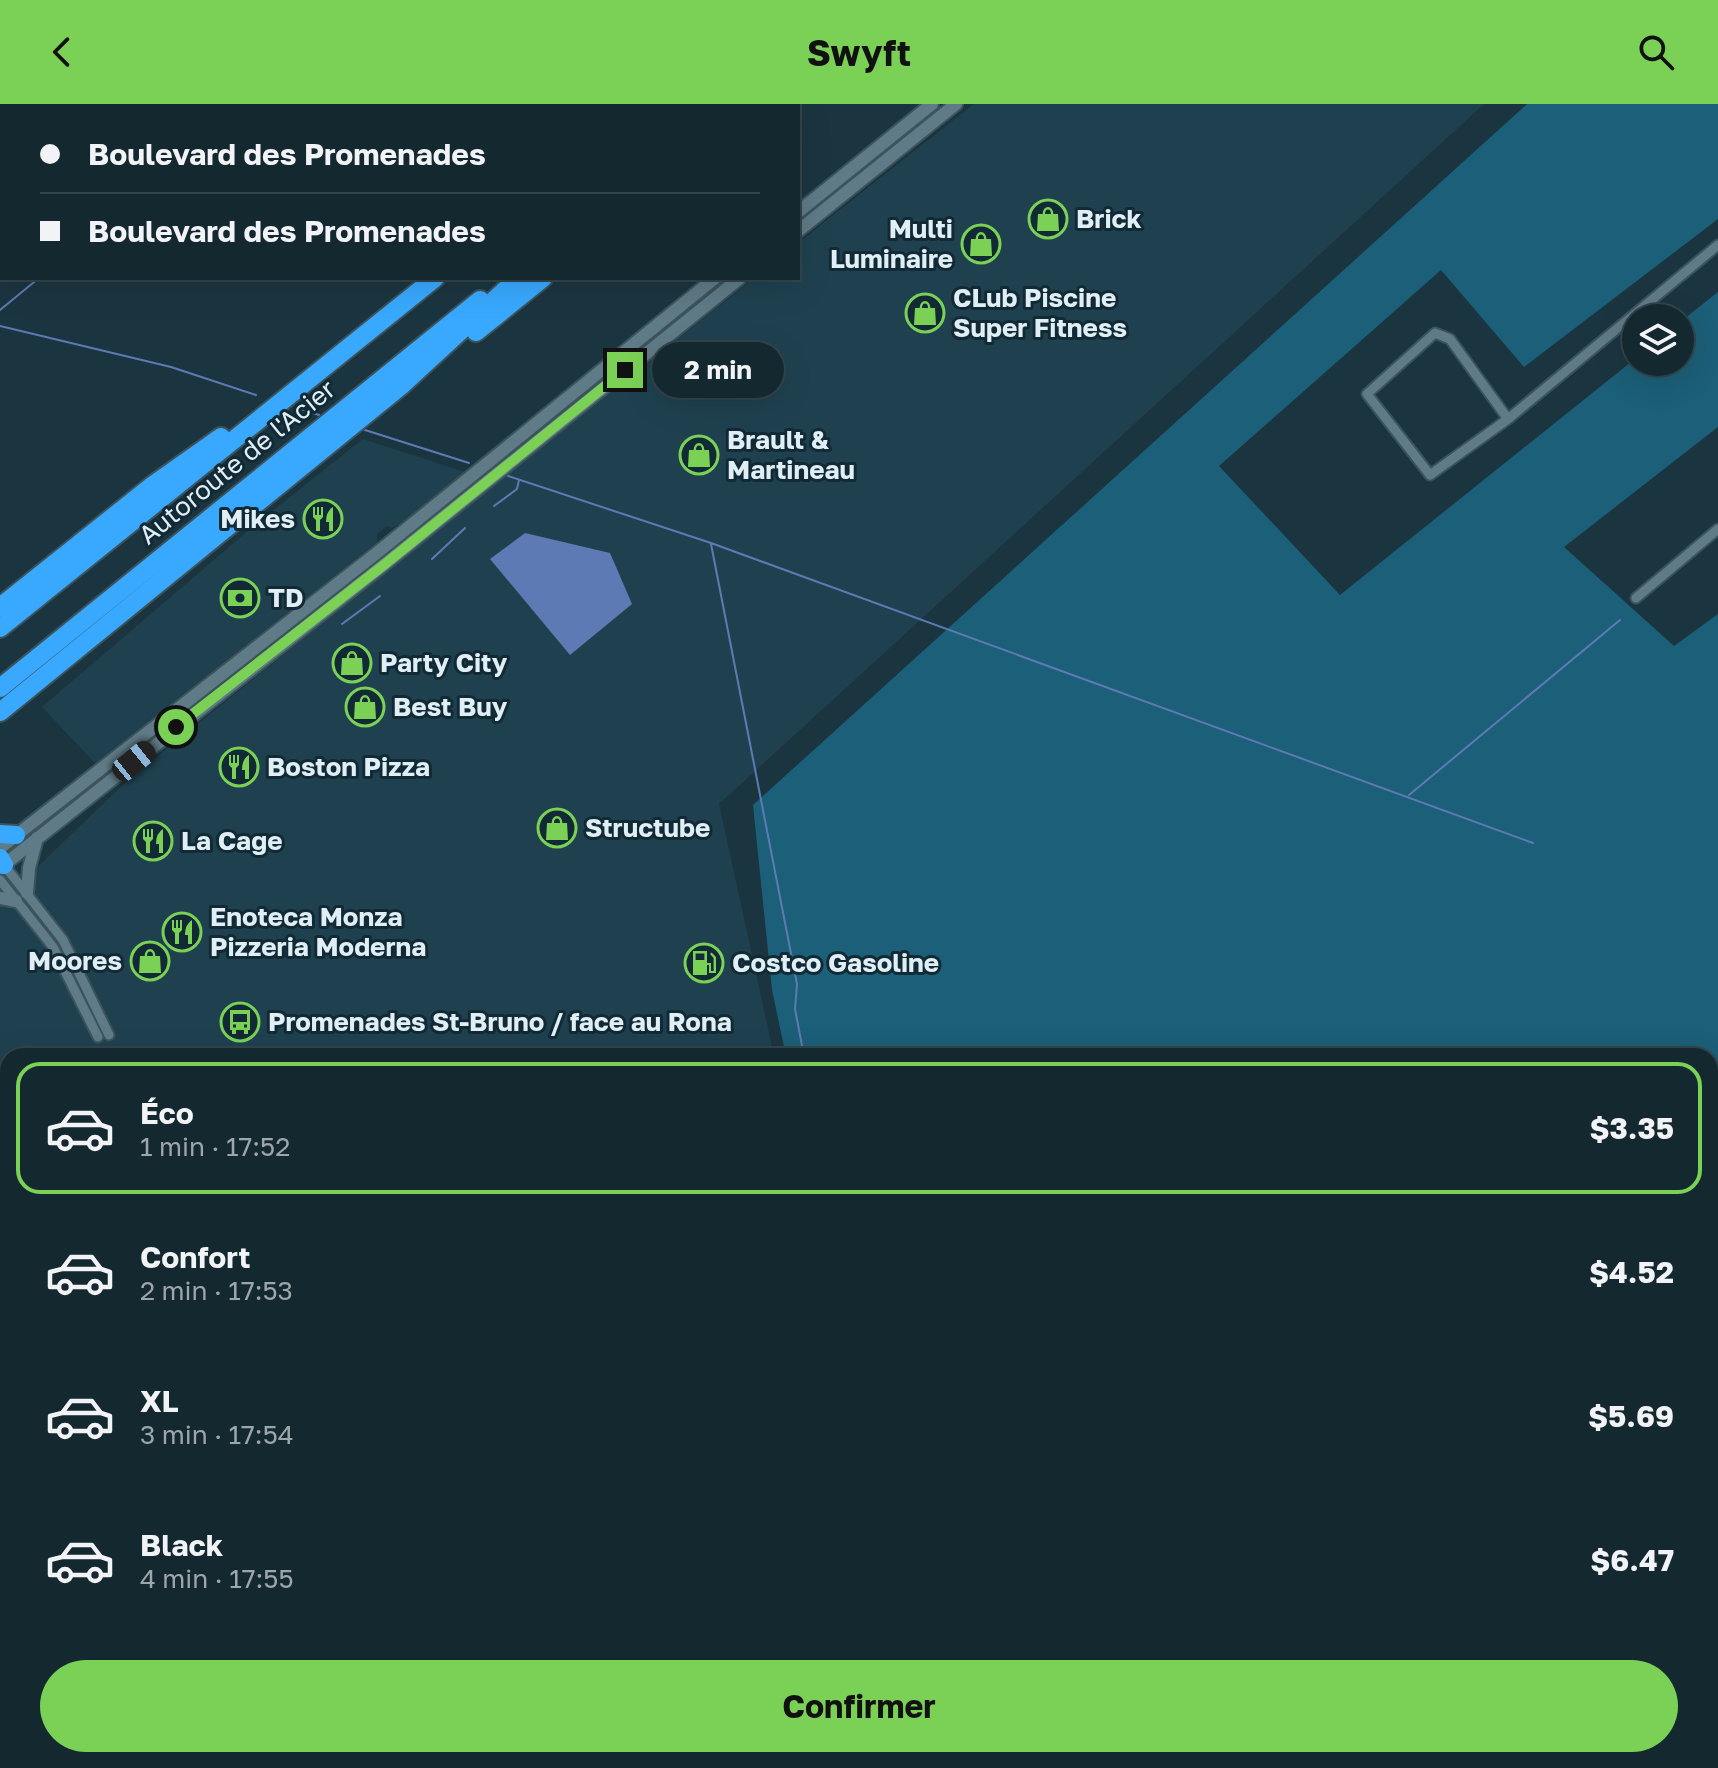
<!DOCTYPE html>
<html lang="fr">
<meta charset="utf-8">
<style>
:root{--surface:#142830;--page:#1d3038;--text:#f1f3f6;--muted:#9da6ab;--line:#33444c;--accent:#7ad156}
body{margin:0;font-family:"Golos Text",sans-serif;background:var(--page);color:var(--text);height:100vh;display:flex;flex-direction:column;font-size:30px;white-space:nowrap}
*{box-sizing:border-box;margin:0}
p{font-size:26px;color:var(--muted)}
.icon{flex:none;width:44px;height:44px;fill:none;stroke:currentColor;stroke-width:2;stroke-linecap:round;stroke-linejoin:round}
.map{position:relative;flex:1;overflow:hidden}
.side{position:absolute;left:0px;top:944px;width:1718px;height:720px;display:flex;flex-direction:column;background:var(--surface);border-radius:24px 24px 0 0;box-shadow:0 8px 32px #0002,0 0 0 2px var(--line)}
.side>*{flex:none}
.top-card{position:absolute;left:0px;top:0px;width:800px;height:176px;box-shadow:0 8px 32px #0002,0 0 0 2px var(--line);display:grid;align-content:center;height:176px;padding:0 40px;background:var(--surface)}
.buttons{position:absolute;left:1622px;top:200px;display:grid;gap:16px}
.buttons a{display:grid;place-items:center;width:72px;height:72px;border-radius:50%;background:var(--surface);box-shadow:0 8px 32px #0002,0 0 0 2px var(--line);font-size:40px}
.end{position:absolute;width:36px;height:36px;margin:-18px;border:10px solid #7ad156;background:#111;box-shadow:0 0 0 4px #111}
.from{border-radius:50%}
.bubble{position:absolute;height:56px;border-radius:28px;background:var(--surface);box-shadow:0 8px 32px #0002,0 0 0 2px var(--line);font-size:26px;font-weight:700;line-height:56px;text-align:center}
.car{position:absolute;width:24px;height:48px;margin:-24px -12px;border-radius:10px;box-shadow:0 0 6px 2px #0007;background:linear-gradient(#222 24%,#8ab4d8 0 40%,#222 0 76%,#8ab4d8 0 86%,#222 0)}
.top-card b{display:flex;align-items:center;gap:28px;height:76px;font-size:30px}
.top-card b+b{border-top:2px solid var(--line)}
.top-card i{width:20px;height:20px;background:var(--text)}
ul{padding:14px 0 0;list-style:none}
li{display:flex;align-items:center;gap:24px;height:132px;margin:0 16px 12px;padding:0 24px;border:4px solid transparent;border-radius:24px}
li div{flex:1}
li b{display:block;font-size:30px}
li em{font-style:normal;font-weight:700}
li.on{border-color:var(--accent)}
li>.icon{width:72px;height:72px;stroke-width:1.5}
.action{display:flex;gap:16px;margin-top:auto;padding:16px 40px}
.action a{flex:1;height:92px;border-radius:48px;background:var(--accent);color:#111;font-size:32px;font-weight:700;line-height:92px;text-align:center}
header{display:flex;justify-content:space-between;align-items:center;height:104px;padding:0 40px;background:var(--accent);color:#111;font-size:36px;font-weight:700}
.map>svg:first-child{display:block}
</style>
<header><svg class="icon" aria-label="back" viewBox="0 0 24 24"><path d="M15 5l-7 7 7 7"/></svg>Swyft<svg class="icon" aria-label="search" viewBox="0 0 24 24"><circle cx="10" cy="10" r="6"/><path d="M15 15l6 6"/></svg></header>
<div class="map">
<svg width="1718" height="1664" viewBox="0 0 1718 1664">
<rect width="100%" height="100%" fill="#1b3540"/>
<path fill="#1f414f" d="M974,0H1484L719,700L774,952H8V1656H901L891,1664H0V799L129,675L754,174H798V139Z
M363,335L465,368L400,420L391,424L387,422L377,430V438L95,659L42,603L256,420Z"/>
<path fill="#1c5f78" d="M1527,0H1718V115L1524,263L1441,166L1219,362L1340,491L1636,254V258H1680V218L1718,188V323L1564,443L1674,542L1718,510V1534L1710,1541V952H786L772,886L753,701Z
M932,1656H1563L1556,1664H928L933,1660Z"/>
<path fill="#5e7ab4" d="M525,429L610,449L632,500L570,551L490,455Z"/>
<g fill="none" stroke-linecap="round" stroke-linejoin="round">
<path stroke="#5e7ab4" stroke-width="2" d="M253,2L255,0
M0,206L39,174
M0,222L171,263L256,291
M295,303L319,311
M365,326L469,359
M508,372L711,439L1533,739
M494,402L517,385L519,376
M711,440L797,880L795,905L804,952
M432,455L465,424
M342,520L380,492
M1409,691L1620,516
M920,1656L922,1664"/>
<g stroke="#3c535c" stroke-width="13">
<path id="minor" d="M1508,315L1450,235L1435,229L1367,290L1430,371L1508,315L1718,141
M1636,494L1718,425
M4,761L63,836L109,931
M0,776L53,843L98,933
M1710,1551L1718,1544
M429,1656L435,1664
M454,1656L460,1664
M1563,1664L1571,1656"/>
</g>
<g stroke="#3c535c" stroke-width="16">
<path id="tertiary" d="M798,108L932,0
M798,127L956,0
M0,744L378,448L715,174
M0,764L385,460L740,174
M27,789L29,764L37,734
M0,794L16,797
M239,1664L248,1656
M264,1664L274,1656"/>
</g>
<g stroke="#3c535c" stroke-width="22">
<path id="motorway" d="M648,2L651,0
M721,2L724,0
M753,2L756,0
M476,228L543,174
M0,503L153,381L221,333
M0,524L435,174
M0,584L480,196
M0,608L402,281L518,174
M0,730L16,731
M0,754L4,761"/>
</g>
<use href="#minor" stroke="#5f7b87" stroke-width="9"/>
<use href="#tertiary" stroke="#5f7b87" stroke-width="12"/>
<use href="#motorway" stroke="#38a9ff" stroke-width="18"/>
</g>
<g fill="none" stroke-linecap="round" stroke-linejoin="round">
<path stroke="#7ad156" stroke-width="10" d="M176,623L385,460L625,266"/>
</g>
<defs>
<g id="shop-ring" transform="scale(2)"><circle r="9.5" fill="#112a35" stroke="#7ad156" stroke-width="1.5"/><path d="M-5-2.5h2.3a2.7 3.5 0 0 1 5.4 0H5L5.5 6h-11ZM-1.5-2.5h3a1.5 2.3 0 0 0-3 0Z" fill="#7ad156"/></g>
<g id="restaurant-ring" transform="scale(2)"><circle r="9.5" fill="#112a35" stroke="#7ad156" stroke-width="1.5"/><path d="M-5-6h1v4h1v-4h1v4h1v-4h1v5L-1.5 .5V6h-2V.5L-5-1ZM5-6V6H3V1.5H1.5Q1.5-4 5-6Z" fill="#7ad156"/></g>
<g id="bank-ring" transform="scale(2)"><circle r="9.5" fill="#112a35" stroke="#7ad156" stroke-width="1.5"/><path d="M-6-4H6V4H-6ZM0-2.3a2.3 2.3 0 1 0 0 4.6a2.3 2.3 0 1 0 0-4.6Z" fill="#7ad156"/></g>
<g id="fuel-ring" transform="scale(2)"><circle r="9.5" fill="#112a35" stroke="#7ad156" stroke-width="1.5"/><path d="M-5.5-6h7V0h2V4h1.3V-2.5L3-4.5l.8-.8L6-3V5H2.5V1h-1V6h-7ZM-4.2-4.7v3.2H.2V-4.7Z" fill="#7ad156"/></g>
<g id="bus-ring" transform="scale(2)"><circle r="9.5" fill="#112a35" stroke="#7ad156" stroke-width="1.5"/><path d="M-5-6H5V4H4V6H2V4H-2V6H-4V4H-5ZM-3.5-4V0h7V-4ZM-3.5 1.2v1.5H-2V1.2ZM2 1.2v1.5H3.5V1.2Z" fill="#7ad156"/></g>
</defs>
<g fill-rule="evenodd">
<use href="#shop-ring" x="1048" y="115"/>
<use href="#shop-ring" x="981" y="140"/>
<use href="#shop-ring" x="925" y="209"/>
<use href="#shop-ring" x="699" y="351"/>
<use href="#restaurant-ring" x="323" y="415"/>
<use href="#bank-ring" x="240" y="494"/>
<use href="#shop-ring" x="352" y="559"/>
<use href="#shop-ring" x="365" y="603"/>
<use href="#restaurant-ring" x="239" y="663"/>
<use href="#shop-ring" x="557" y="724"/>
<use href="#restaurant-ring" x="153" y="737"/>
<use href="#restaurant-ring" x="182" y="828"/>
<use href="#shop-ring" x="150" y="857"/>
<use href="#fuel-ring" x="704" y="859"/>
<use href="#bus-ring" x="240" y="918"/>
</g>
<g text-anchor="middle" stroke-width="6" stroke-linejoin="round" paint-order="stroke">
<g font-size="26" font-weight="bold" fill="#e0eff6" stroke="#112a35" text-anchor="start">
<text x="1076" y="124">Brick</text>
<text x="953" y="134" text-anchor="end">Multi<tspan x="953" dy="30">Luminaire</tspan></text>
<text x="953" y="203">CLub Piscine<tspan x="953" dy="30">Super Fitness</tspan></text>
<text x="727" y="345">Brault &amp;<tspan x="727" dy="30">Martineau</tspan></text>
<text x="295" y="424" text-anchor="end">Mikes</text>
<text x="268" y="503">TD</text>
<text x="380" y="568">Party City</text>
<text x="393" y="612">Best Buy</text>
<text x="267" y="672">Boston Pizza</text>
<text x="585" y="733">Structube</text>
<text x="181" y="746">La Cage</text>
<text x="210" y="822">Enoteca Monza<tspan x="210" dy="30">Pizzeria Moderna</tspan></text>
<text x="122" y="866" text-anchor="end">Moores</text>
<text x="732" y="868">Costco Gasoline</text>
<text x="268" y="927">Promenades St-Bruno / face au Rona</text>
</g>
<g font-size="26" fill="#e0eff6" stroke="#112a35">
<text transform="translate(237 358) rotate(-39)" y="9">Autoroute de l'Acier</text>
</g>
</g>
</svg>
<div class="buttons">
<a><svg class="icon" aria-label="layers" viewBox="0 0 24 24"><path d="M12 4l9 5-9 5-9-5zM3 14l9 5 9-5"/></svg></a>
</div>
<i class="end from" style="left:176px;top:623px"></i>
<i class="end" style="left:625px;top:266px"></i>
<div class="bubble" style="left:652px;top:238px;width:132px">2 min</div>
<i class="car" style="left:134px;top:657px;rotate:51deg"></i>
<div class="top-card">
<b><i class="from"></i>Boulevard des Promenades</b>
<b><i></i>Boulevard des Promenades</b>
</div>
<section class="side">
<ul>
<li class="on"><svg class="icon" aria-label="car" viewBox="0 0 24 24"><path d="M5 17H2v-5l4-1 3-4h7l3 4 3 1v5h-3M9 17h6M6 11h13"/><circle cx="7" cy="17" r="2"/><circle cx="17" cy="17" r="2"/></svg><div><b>Éco</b><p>1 min · 17:52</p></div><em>$3.35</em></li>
<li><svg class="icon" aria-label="car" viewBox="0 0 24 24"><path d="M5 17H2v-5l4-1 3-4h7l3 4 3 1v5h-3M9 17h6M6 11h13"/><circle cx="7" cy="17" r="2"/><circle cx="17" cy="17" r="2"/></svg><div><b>Confort</b><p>2 min · 17:53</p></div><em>$4.52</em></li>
<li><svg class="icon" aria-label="car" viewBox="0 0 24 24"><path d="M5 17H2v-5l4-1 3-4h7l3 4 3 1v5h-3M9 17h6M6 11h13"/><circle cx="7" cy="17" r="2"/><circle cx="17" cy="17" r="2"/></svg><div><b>XL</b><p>3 min · 17:54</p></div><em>$5.69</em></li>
<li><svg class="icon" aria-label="car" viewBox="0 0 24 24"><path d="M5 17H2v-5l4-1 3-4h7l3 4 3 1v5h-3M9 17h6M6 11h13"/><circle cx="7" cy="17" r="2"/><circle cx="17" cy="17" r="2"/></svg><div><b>Black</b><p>4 min · 17:55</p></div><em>$6.47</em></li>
</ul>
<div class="action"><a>Confirmer</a></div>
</section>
</div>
